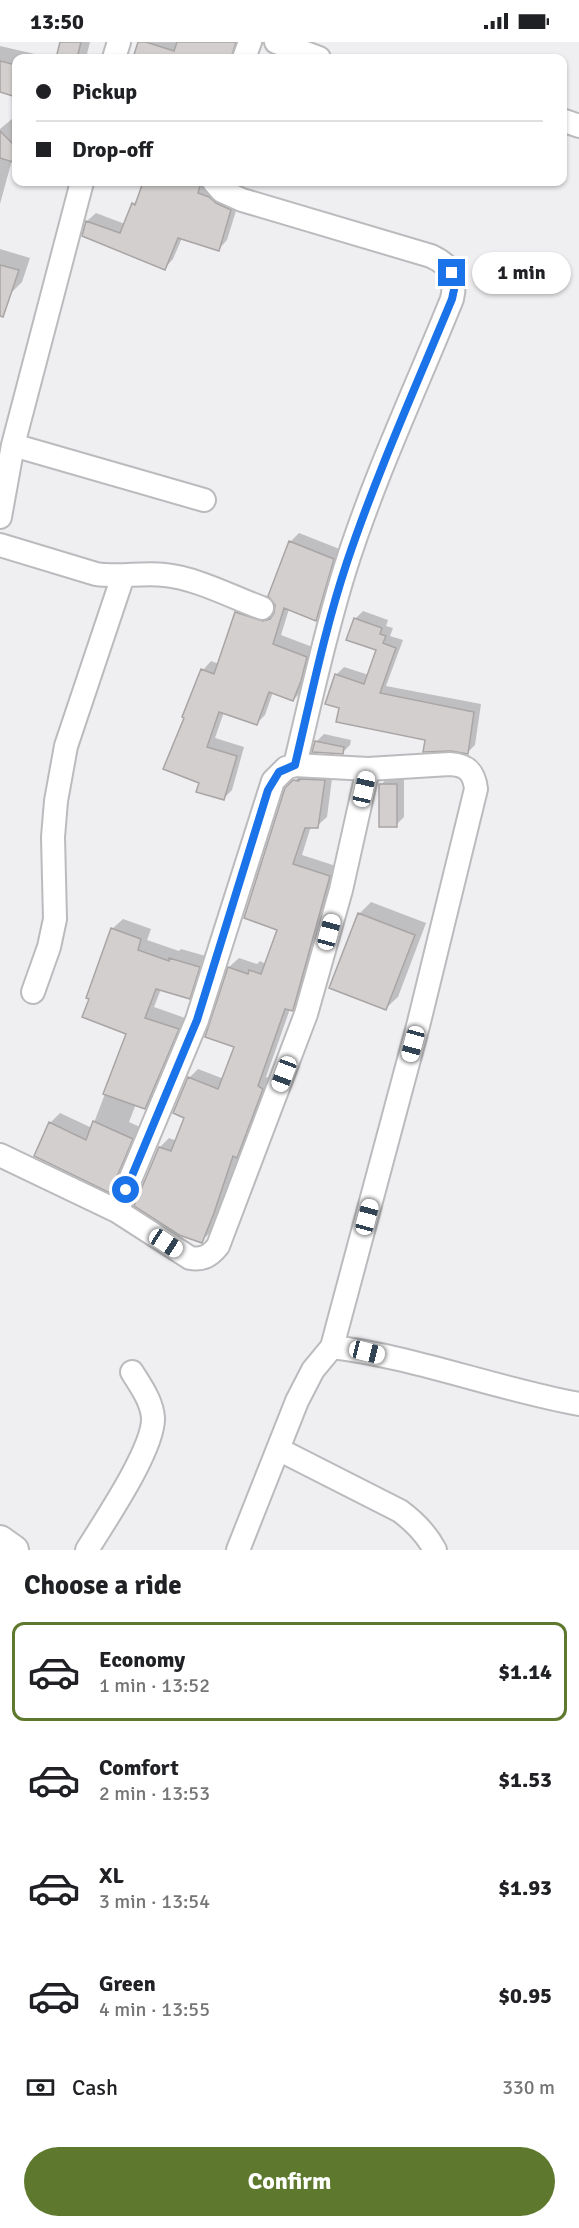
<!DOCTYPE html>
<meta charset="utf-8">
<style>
:root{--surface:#fff;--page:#f2f2f2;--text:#202124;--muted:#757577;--line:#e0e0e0;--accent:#5e792d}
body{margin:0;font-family:Signika,sans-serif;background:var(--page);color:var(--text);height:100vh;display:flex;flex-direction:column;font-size:22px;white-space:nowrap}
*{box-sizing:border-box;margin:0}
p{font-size:20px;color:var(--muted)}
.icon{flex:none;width:33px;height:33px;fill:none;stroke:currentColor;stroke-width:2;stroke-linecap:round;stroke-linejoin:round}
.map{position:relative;height:1508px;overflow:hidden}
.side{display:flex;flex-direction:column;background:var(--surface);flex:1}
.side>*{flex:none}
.hud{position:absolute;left:12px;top:12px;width:555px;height:132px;border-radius:12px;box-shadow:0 2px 4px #0004;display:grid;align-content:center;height:132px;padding:0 24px;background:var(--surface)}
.end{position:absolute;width:27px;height:27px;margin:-14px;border:8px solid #1a73e8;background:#fff;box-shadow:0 0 0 3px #fff}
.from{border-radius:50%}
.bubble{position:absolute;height:42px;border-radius:21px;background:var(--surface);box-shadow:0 2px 4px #0004;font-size:20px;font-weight:700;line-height:42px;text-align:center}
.car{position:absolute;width:18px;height:36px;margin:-18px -9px;border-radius:8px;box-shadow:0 0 4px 2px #0007;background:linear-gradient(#fff 24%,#345 0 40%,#fff 0 76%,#345 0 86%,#fff 0)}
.hud b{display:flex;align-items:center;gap:21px;height:57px;font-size:22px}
.hud b+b{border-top:2px solid var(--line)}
.hud i{width:15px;height:15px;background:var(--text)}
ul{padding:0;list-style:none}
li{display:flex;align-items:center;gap:18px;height:99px;margin:0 12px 9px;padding:0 12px;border:3px solid transparent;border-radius:12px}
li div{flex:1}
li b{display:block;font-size:22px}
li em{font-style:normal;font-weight:700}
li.active{border-color:var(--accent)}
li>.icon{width:54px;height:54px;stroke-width:1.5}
h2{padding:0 24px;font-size:27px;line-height:72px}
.pay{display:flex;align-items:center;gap:15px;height:66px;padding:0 24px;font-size:22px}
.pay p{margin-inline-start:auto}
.button{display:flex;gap:12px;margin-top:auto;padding:12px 24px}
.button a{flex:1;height:69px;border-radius:36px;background:var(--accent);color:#fff;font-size:24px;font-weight:700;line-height:69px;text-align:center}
.status{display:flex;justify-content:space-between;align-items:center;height:42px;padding:0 30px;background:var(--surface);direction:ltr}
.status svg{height:16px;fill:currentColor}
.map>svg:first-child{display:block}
</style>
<div class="status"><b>13:50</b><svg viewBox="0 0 49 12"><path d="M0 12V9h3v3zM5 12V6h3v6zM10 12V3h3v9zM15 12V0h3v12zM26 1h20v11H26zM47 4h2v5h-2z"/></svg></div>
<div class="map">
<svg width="579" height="1508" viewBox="0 0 579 1508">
<rect width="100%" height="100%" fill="#efeff2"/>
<path fill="#0003" d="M61,0H90L86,16H57Z
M139,0H242L237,16H134Z
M0,4L52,16H16V53L0,49Z
M13,76L16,80V119L12,118L0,162V87Z
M145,140H209L239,159L227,198L219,207L182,196L173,217L165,226L84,193L87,179L96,171L125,182L133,162L139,156Z
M0,207L30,216L22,240L9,253L0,250Z
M299,491L342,508L325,568L316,577L289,567L281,593L315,606L302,649L293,658L273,650L265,673L256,682L224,670L215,696L244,705L232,748L223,757L201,740L203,628L211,619L219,622L236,571L245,562L273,571L276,570L290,500Z
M363,569L388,578L386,584L393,586L390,594L403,598L386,644L481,662L475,703L467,711L340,665L336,633L344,625L369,633L378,608L355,577Z
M324,692L351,698L350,703L342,711L316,700Z
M305,729H333L327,775L317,784H311L302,813L339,825L302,958L292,968L290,967L266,1035L272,1037L246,1104L240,1111L211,1190L201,1199L160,1105L169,1096L177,1099L186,1075L189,1036L198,1027L224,1037L236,1004L207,994L229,925L239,916L257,922L260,919L266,922L279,887L286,747Z
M388,735H404V775L396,783L381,743Z
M371,860L426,881L398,955L386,966L359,872Z
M123,877L151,887L147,898L179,909L181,907L209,915L199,945L189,955L161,947L154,965L188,977L155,1055L145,1066L136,1062L129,1080L142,1086L120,1139L110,1149L50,1081L60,1071L92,1086L128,991L112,887Z"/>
<path fill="#d3cfcf" stroke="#a9a5a5" stroke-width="1.5" d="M60,0H81L77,16H56Z
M138,0H146L174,9L177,0H236L231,16H133Z
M0,19L16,23V55L0,50Z
M0,89L16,105V121L0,116Z
M143,140H201L198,151L209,155L216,161L231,168L219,209L178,196L165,228L82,194L86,179L120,191L132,161L135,163Z
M0,223L19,228L3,275L0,274Z
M289,499L334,517L316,579L284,566L273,602L307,615L301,639L293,659L269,650L257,683L219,670L207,705L237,714L224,758L196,750L199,741L163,727L184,676L182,675L201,627L214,632L235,570L263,579L270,577L274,571L275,563L268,554Z
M354,576L382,586L380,592L386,594L383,601L396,606L380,651L474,670L468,712L451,709L423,710L425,698L336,680L339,666L325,662L335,632L364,642L376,608L346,598Z
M315,699L344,705L343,712L312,710Z
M299,737L325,738L318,786H305L293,822L330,834L293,968V969L285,967L258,1044L263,1047L237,1116L233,1114L214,1171L202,1201L179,1193L134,1164L159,1105L171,1109L184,1076L173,1071L188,1035L218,1047L234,1005L205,995L228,925L248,932L249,928L261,932L277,888L244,876L285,746L293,738L299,739Z
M379,742H397V785H379Z
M358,871L415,893L386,968L329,946Z
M111,886L141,897L138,908L169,919V916L200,925L190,957L156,947L145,976L179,987L145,1067L103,1052L126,992L82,975L89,957L86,956Z
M93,1079L133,1097L110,1151L34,1114L49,1080L86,1098Z"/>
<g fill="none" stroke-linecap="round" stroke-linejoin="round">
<g stroke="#bbbabd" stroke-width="26">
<path id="minor" d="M276,0L319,16
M114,16L119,0
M244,16L250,0
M562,78L579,84
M214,140L222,149L242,158L431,214C452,224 457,234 452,257C416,346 375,433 346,524C325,590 311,657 295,723
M13,403L204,458
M0,475L13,403L82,140
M0,503L96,532C119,536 142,530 165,533C196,536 232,555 262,566
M33,950L49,905L55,877L53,795L56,759L66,704L123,534
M0,1113L117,1169L190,1216C203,1218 210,1214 218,1204L306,972L341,848L368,727
M117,1169L197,978L273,739L286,726L295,723L368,727L450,722C467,723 474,730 476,747L419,980L332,1305
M278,1407L400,1469C415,1480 426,1491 435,1508
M87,1508C104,1480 154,1407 153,1376C152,1359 140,1343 132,1330
M238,1508L297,1359L313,1328L332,1305C416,1315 496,1347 579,1362"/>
</g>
<g stroke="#bbbabd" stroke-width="32">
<path id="tertiary" d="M0,1498L14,1508"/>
</g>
<use href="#minor" stroke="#fff" stroke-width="22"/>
<use href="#tertiary" stroke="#fff" stroke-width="28"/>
</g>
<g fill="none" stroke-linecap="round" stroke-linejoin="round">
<path stroke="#1a73e8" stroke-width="8" d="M126,1148L197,978L268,748L279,730L295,723C311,655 325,586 347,520C377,431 416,344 452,257L455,243L452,231"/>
</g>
</svg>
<i class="end from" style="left:126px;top:1148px"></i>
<i class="end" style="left:452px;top:231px"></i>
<div class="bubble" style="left:472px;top:210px;width:99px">1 min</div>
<i class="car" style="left:364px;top:747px;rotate:13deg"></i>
<i class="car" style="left:329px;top:890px;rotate:15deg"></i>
<i class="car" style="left:413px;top:1002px;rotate:195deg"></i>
<i class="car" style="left:284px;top:1032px;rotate:201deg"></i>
<i class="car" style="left:367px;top:1175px;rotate:15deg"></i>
<i class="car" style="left:166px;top:1201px;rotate:123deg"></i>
<i class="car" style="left:367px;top:1310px;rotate:104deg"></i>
<div class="hud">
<b><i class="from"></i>Pickup</b>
<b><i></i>Drop-off</b>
</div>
</div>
<section class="side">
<h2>Choose a ride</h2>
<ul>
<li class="active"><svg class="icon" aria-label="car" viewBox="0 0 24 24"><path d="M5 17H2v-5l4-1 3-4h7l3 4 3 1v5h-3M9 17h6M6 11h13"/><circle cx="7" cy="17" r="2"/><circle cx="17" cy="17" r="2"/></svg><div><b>Economy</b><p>1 min · 13:52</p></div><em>$1.14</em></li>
<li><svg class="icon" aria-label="car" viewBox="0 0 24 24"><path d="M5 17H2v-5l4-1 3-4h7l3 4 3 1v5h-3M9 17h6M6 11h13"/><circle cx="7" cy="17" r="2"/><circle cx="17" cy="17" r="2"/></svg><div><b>Comfort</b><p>2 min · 13:53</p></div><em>$1.53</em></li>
<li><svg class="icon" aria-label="car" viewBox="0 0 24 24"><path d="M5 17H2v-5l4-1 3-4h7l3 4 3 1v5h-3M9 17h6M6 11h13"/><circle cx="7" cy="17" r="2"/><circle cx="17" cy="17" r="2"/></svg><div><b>XL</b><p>3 min · 13:54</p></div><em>$1.93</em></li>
<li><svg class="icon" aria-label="car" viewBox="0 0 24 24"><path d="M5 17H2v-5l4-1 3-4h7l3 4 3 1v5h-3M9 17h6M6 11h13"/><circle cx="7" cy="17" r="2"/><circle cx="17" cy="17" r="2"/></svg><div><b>Green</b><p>4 min · 13:55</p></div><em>$0.95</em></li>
</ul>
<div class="pay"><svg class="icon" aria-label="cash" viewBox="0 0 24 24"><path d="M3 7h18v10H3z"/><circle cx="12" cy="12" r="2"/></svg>Cash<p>330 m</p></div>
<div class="button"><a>Confirm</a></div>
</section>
